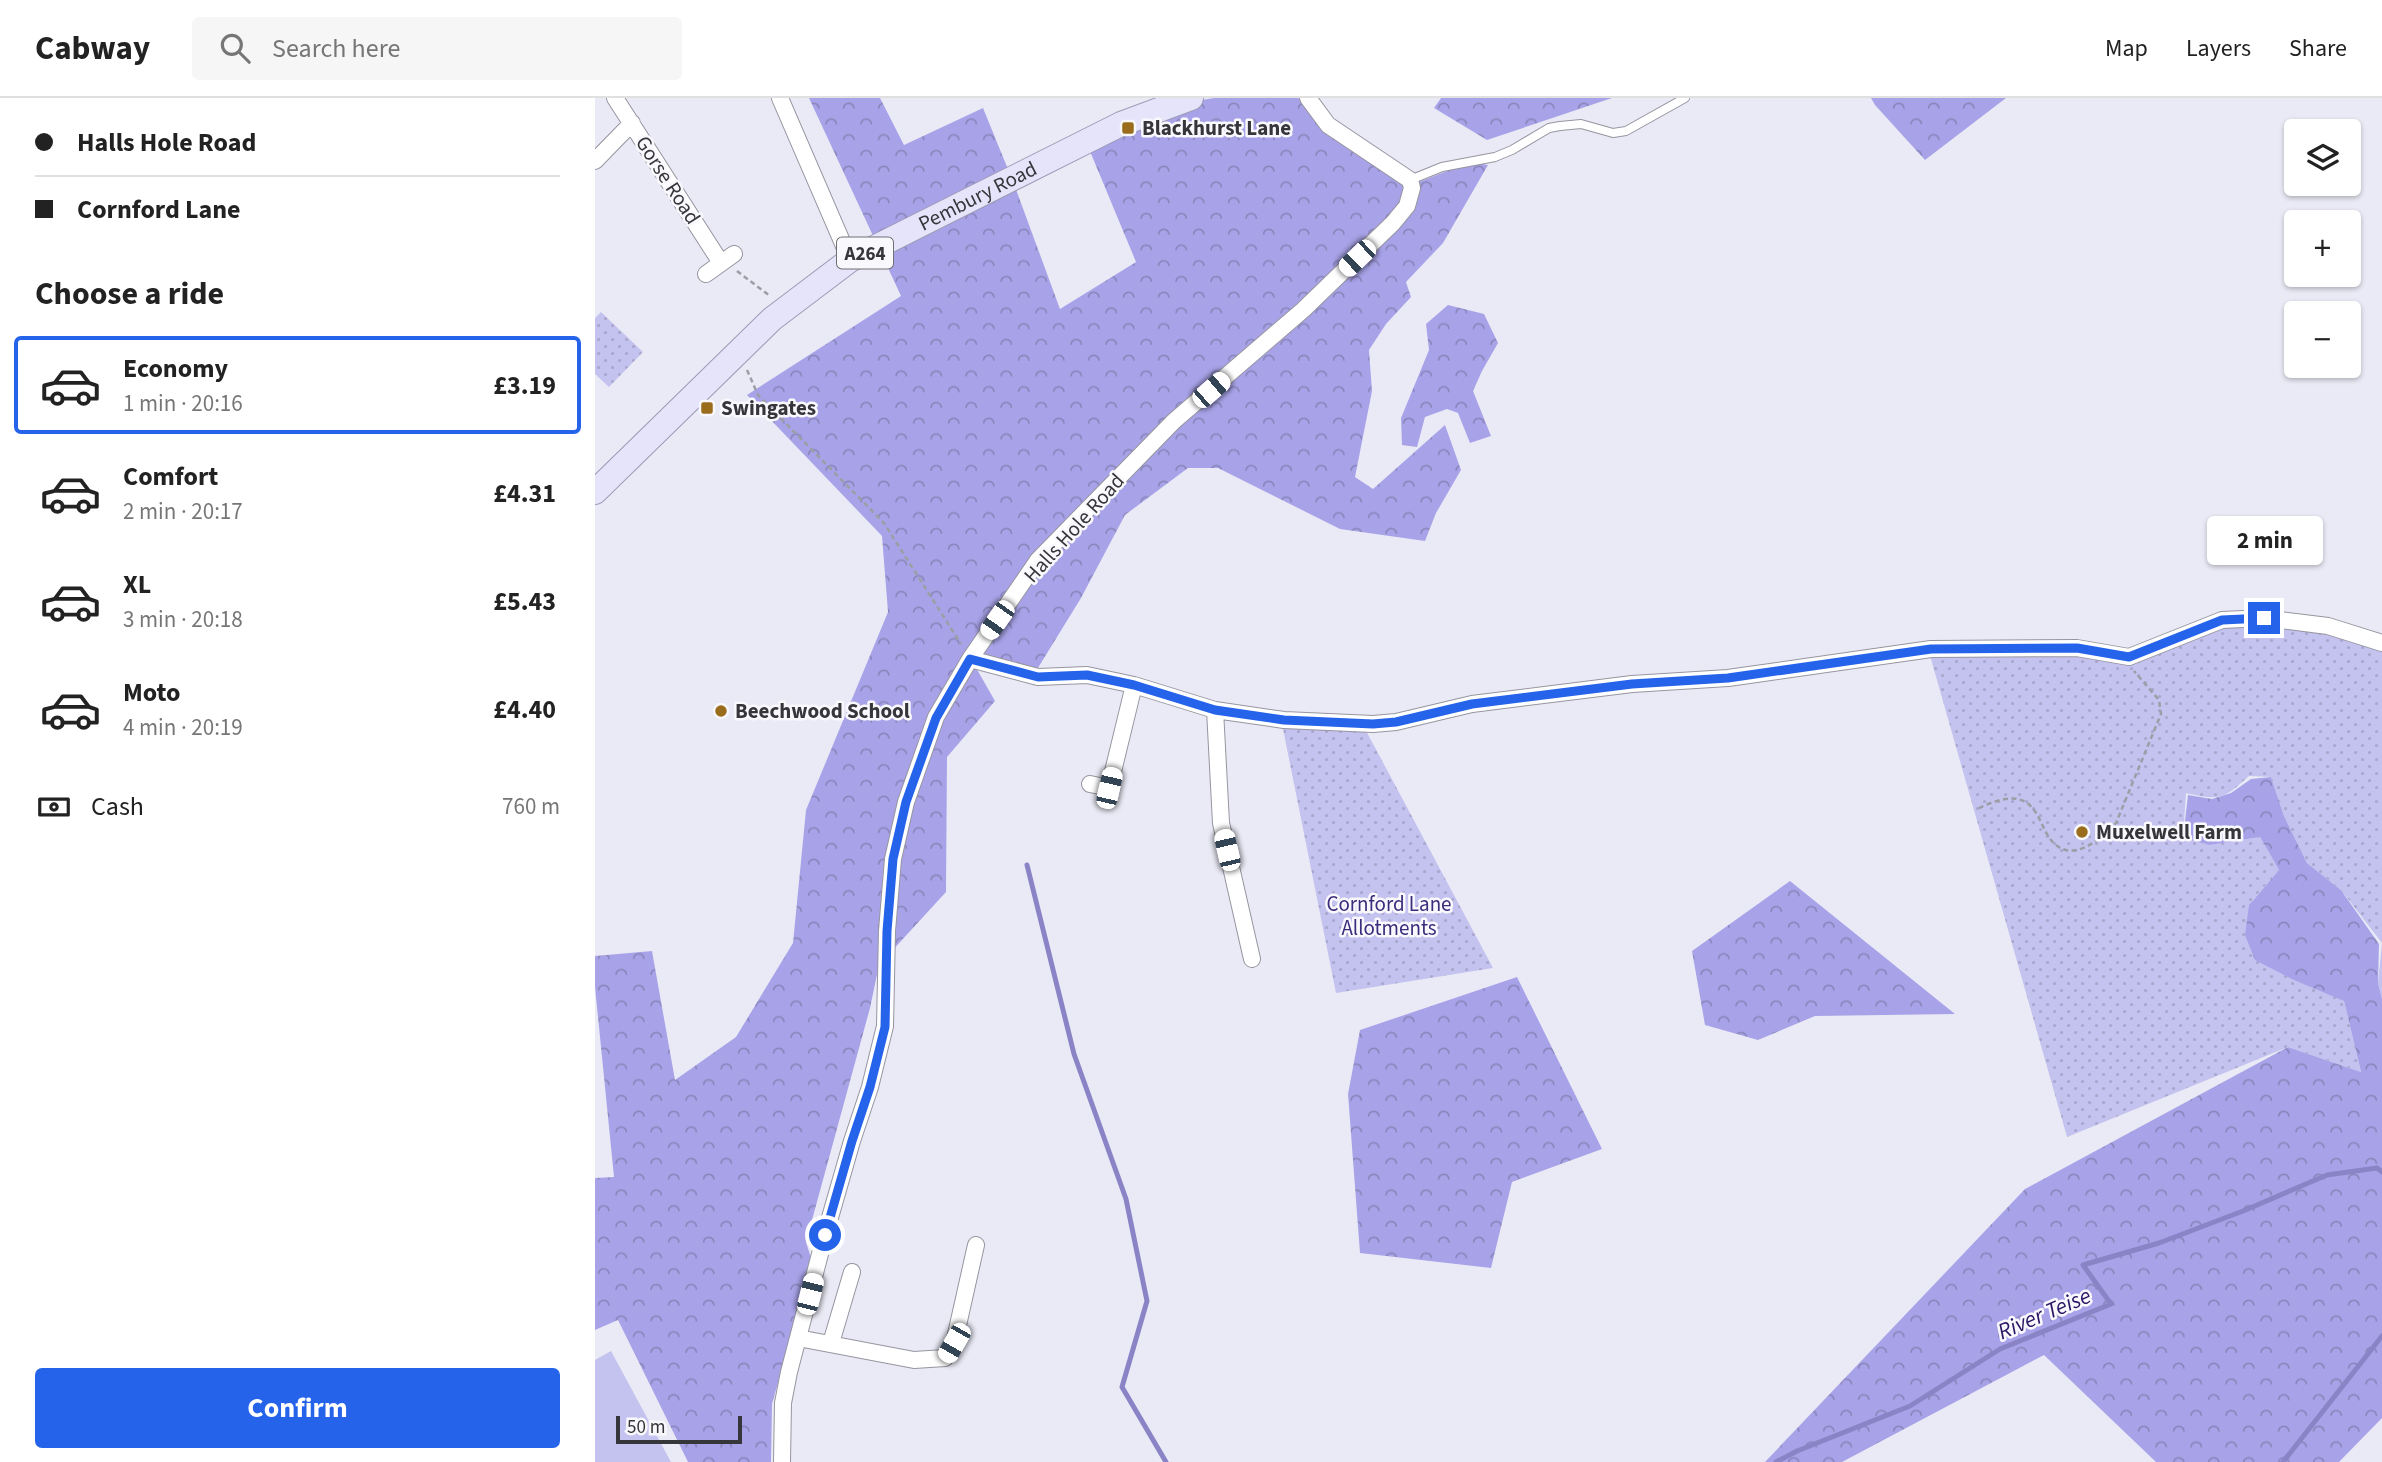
<!DOCTYPE html>
<meta charset="utf-8">
<style>
:root{--surface:#fff;--page:#f6f6f6;--text:#222;--muted:#767676;--line:#e0e0e0;--accent:#2563eb}
body{margin:0;font-family:"Source Sans 3",sans-serif;background:var(--page);color:var(--text);height:100vh;display:flex;flex-direction:column;font-size:26px;white-space:nowrap}
*{box-sizing:border-box;margin:0}
p{font-size:23px;color:var(--muted)}
.icon{flex:none;width:38px;height:38px;fill:none;stroke:currentColor;stroke-width:2;stroke-linecap:round;stroke-linejoin:round}
.map{position:relative;flex:1;overflow:hidden}
.details{display:flex;flex-direction:column;background:var(--surface);width:595px}
.details>*{flex:none}
.hud{display:grid;align-content:center;height:154px;padding:0 35px;background:var(--surface)}
.fabs{position:absolute;left:1689px;top:21px;display:grid;gap:14px}
.fabs a{display:grid;place-items:center;width:77px;height:77px;border-radius:7px;background:var(--surface);box-shadow:0 2px 5px #0004;font-size:35px}
.scale{position:absolute;left:21px;bottom:18px;width:126px;box-sizing:border-box;padding-left:7px;border:4px solid #36363a;border-top:0;font-size:19px;line-height:24px;white-space:nowrap;color:#36363a;-webkit-text-stroke:5px #f8f8fd;paint-order:stroke}
.end{position:absolute;width:32px;height:32px;margin:-16px;border:9px solid #2563eb;background:#fff;box-shadow:0 0 0 4px #fff}
.from{border-radius:50%}
.bubble{position:absolute;height:49px;border-radius:7px;background:var(--surface);box-shadow:0 2px 5px #0004;font-size:23px;font-weight:700;line-height:49px;text-align:center}
.car{position:absolute;width:21px;height:42px;margin:-21px -10px;border-radius:9px;box-shadow:0 0 5px 2px #0007;background:linear-gradient(#fff 24%,#345 0 40%,#fff 0 76%,#345 0 86%,#fff 0)}
.hud b{display:flex;align-items:center;gap:24px;height:66px;font-size:26px}
.hud b+b{border-top:2px solid var(--line)}
.hud i{width:18px;height:18px;background:var(--text)}
ul{padding:0;list-style:none}
li{display:flex;align-items:center;gap:21px;height:98px;margin:0 14px 10px;padding:0 21px;border:4px solid transparent;border-radius:7px}
li div{flex:1}
li b{display:block;font-size:26px}
li em{font-style:normal;font-weight:700}
li.on{border-color:var(--accent)}
li>.icon{width:63px;height:63px;stroke-width:1.5}
h2{padding:0 35px;font-size:32px;line-height:84px}
.pay{display:flex;align-items:center;gap:18px;height:77px;padding:0 35px;font-size:26px}
.pay p{margin-inline-start:auto}
.cta{display:flex;gap:14px;margin-top:auto;padding:14px 35px}
.cta a{flex:1;height:80px;border-radius:7px;background:var(--accent);color:#fff;font-size:28px;font-weight:700;line-height:80px;text-align:center}
header{display:flex;align-items:center;gap:42px;box-sizing:border-box;height:98px;padding:0 35px;background:var(--surface);border-bottom:2px solid var(--line)}
header strong{font-size:33px}
nav{display:flex;gap:38px;margin-inline-start:auto;font-size:24px}
.search{width:490px;height:63px;background:var(--page);display:flex;align-items:center;gap:18px;box-sizing:border-box;padding:0 24px;border-radius:7px;color:var(--muted);font-size:26px}
main{display:flex;flex:1;min-height:0}
.map>svg:first-child{display:block}
</style>
<header>
<strong>Cabway</strong>
<div class="search"><svg class="icon" aria-label="search" viewBox="0 0 24 24"><circle cx="10" cy="10" r="6"/><path d="M15 15l6 6"/></svg>Search here</div>
<nav><a>Map</a><a>Layers</a><a>Share</a></nav>
</header>
<main>
<section class="details">
<div class="hud">
<b><i class="from"></i>Halls Hole Road</b>
<b><i></i>Cornford Lane</b>
</div>
<h2>Choose a ride</h2>
<ul>
<li class="on"><svg class="icon" aria-label="car" viewBox="0 0 24 24"><path d="M5 17H2v-5l4-1 3-4h7l3 4 3 1v5h-3M9 17h6M6 11h13"/><circle cx="7" cy="17" r="2"/><circle cx="17" cy="17" r="2"/></svg><div><b>Economy</b><p>1 min · 20:16</p></div><em>£3.19</em></li>
<li><svg class="icon" aria-label="car" viewBox="0 0 24 24"><path d="M5 17H2v-5l4-1 3-4h7l3 4 3 1v5h-3M9 17h6M6 11h13"/><circle cx="7" cy="17" r="2"/><circle cx="17" cy="17" r="2"/></svg><div><b>Comfort</b><p>2 min · 20:17</p></div><em>£4.31</em></li>
<li><svg class="icon" aria-label="car" viewBox="0 0 24 24"><path d="M5 17H2v-5l4-1 3-4h7l3 4 3 1v5h-3M9 17h6M6 11h13"/><circle cx="7" cy="17" r="2"/><circle cx="17" cy="17" r="2"/></svg><div><b>XL</b><p>3 min · 20:18</p></div><em>£5.43</em></li>
<li><svg class="icon" aria-label="car" viewBox="0 0 24 24"><path d="M5 17H2v-5l4-1 3-4h7l3 4 3 1v5h-3M9 17h6M6 11h13"/><circle cx="7" cy="17" r="2"/><circle cx="17" cy="17" r="2"/></svg><div><b>Moto</b><p>4 min · 20:19</p></div><em>£4.40</em></li>
</ul>
<div class="pay"><svg class="icon" aria-label="cash" viewBox="0 0 24 24"><path d="M3 7h18v10H3z"/><circle cx="12" cy="12" r="2"/></svg>Cash<p>760 m</p></div>
<div class="cta"><a>Confirm</a></div>
</section>
<div class="map">
<svg width="1787" height="1364" viewBox="0 0 1787 1364">
<defs>
<pattern id="green-dots" width="8" height="8" patternUnits="userSpaceOnUse" patternTransform="scale(1.75)"><rect width="8" height="8" fill="#c4c2ef"/><path d="M2 2h.1M6 6h.1" fill="none" stroke="#a9a7ce" stroke-width="1.8" stroke-linecap="round"/></pattern>
<pattern id="forest-crowns" width="20" height="18" patternUnits="userSpaceOnUse" patternTransform="scale(1.75)"><rect width="20" height="18" fill="#a8a3e8"/><path d="M2 6a3 3 0 1 1 6 0M12 15a3 3 0 1 1 6 0" fill="none" stroke="#8a86bd"/></pattern>
</defs>
<rect width="100%" height="100%" fill="#eaeaf6"/>
<path fill="url(#green-dots)" d="M6,214L48,254L14,289L0,276V220Z
M1669,520L1787,545V901L1783,885L1787,845L1746,792L1712,765L1689,718L1676,679L1654,678C1629,701 1625,703 1591,695L1588,739L1615,747L1665,739L1684,772L1657,803L1749,903L1766,974L1693,949L1472,1039L1334,554L1534,559L1627,522Z
M687,626L769,629L898,870L741,895Z"/>
<path fill="url(#forest-crowns)" d="M214,0H285L309,47L388,10L419,86L465,211L541,164L492,46L595,4L619,0H703L816,87L875,64L893,67L848,145L811,184L816,199L791,226L774,252L777,293L760,379L778,391L850,327L866,372L841,415L830,443L745,431L623,370H593L530,417L486,500L438,578L376,561L400,603L352,659L351,794L284,867L275,910L211,1144L217,1163L177,1306L176,1364H93L23,1222L0,1232V1080L19,1079L0,889V858L57,853L80,982L141,939L198,845L211,712L293,514L287,438L152,297L306,198Z
M846,0H1017L892,42L839,10Z
M1276,0H1411L1330,62L1280,7Z
M853,207L889,216L903,245L887,273L878,293L896,338L875,345L863,315L852,311L830,319L822,349L807,347L806,320L834,252L831,226Z
M1676,679L1689,718L1712,765L1746,792L1784,846L1783,885L1787,901V1320L1744,1364H1561L1449,1257L1247,1364H1170L1430,1091L1693,949L1766,974L1749,903L1699,882L1660,862L1650,837L1654,807L1684,772L1665,739L1615,747L1588,740L1593,697L1617,701L1636,695L1656,681Z
M1195,783L1360,916L1220,918L1163,942L1110,927L1097,853Z
M922,879L1007,1051L917,1084L896,1170L765,1155L753,996L765,932Z"/>
<path fill="#c4c2ef" d="M16,1253L76,1364H0V1262Z"/>
<g fill="none" stroke-linecap="round" stroke-linejoin="round">
<path stroke="#8a84c7" stroke-width="5" d="M432,767L479,956L531,1101L552,1203L527,1289L571,1364
M1181,1364L1202,1353L1315,1308L1405,1251L1516,1206L1488,1167L1564,1145L1648,1113L1732,1077L1782,1070L1787,1074
M1688,1364L1787,1238"/>
<g stroke="#9695a0" stroke-width="10">
<path id="lane" d="M815,82L847,69L900,59L917,52L954,30L965,28L986,26L1018,35L1031,33L1090,0"/>
</g>
<g stroke="#9695a0" stroke-width="18">
<path id="street" d="M20,0L126,165
M185,0L255,162
M0,63L37,25
M111,176L139,156
M375,561L443,579L492,577L539,587L620,612L689,622L778,626L801,624L877,606L1037,586L1133,580L1336,551L1482,550L1534,559L1627,522L1669,520L1733,528L1787,545
M620,612L626,725L657,861
M495,686L514,690L539,587
M203,1240L319,1262L350,1260L359,1245L381,1147
M236,1245L257,1174
M187,1364L188,1305L194,1274L230,1137L257,1043L275,989L290,928L292,833L298,761L311,704L341,619L375,561L443,462L579,323L708,212L798,125L812,108L817,90L815,82L733,27L713,0"/>
</g>
<g stroke="#9d9bb6" stroke-width="26">
<g id="primary">
<path id="s1" d="M0,394L177,221L255,162L526,26L596,0"/>
</g>
</g>
<path stroke="#9d9da5" stroke-width="2.5" stroke-dasharray="5 3.5" stroke-linecap="butt" d="M142,173L175,198
M152,272L163,297L289,425L366,546
M1384,710C1397,704 1418,695 1432,705C1444,713 1447,731 1456,742C1476,767 1505,742 1521,725L1566,616L1564,602L1539,573"/>
<use href="#lane" stroke="#fff" stroke-width="8"/>
<use href="#street" stroke="#fff" stroke-width="16"/>
<use href="#primary" stroke="#e5e4fb" stroke-width="24"/>
</g>
<g fill="none" stroke-linecap="round" stroke-linejoin="round">
<path stroke="#2563eb" stroke-width="9" d="M230,1137L257,1043L275,989L290,929L292,833L298,761L311,704L341,620L375,561L443,579L492,577L539,587L620,612L689,622L778,626L801,624L877,606L1037,586L1133,580L1336,551L1482,550L1534,559L1627,522L1669,520"/>
</g>
<g fill="#9a6d1c" stroke="#f8f8fd" stroke-width="2.5">
<rect x="526" y="23" width="14" height="14" rx="3.5"/>
<rect x="105" y="303" width="14" height="14" rx="3.5"/>
<circle cx="126" cy="613" r="7"/>
<circle cx="1487" cy="734" r="7"/>
</g>
<g text-anchor="middle" stroke-width="5" stroke-linejoin="round" paint-order="stroke">
<rect fill="#f8f8fd" stroke="#707074" stroke-width="2" x="242" y="139.5" width="56" height="31" rx="5"/>
<g font-size="19" font-weight="bold" fill="#36363a">
<text x="270" y="162">A264</text>
</g>
<g font-size="21" font-weight="bold" fill="#36363a" stroke="#f8f8fd" text-anchor="start">
<text x="547" y="37">Blackhurst Lane</text>
<text x="126" y="317">Swingates</text>
<text x="140" y="620">Beechwood School</text>
<text x="1501" y="741">Muxelwell Farm</text>
</g>
<g font-size="21" fill="#36363a" stroke="#f8f8fd">
<text transform="translate(73 82) rotate(57)" y="7">Gorse Road</text>
<text dy="7" stroke="none"><textPath href="#s1" startOffset="488">Pembury Road</textPath></text>
<text transform="translate(479 430) rotate(-48)" y="7">Halls Hole Road</text>
</g>
<g font-size="21" fill="#3c2d7c" stroke="#f8f8fd">
<text x="794" y="813">Cornford Lane<tspan x="794" dy="24">Allotments</tspan></text>
</g>
<g font-size="23" font-style="italic" fill="#2b1665" stroke="#f8f8fd">
<text transform="translate(1449 1215) rotate(-23)" y="8">River Teise</text>
</g>
</g>
</svg>
<div class="fabs">
<a><svg class="icon" aria-label="layers" viewBox="0 0 24 24"><path d="M12 4l9 5-9 5-9-5zM3 14l9 5 9-5"/></svg></a>
<a>+</a>
<a>−</a>
</div>
<div class="scale">50 m</div>
<i class="end from" style="left:230px;top:1137px"></i>
<i class="end" style="left:1669px;top:520px"></i>
<div class="bubble" style="left:1612px;top:418px;width:116px">2 min</div>
<i class="car" style="left:762px;top:160px;rotate:226deg"></i>
<i class="car" style="left:616px;top:292px;rotate:49deg"></i>
<i class="car" style="left:402px;top:522px;rotate:215deg"></i>
<i class="car" style="left:514px;top:690px;rotate:13deg"></i>
<i class="car" style="left:632px;top:752px;rotate:347deg"></i>
<i class="car" style="left:215px;top:1196px;rotate:14deg"></i>
<i class="car" style="left:359px;top:1245px;rotate:210deg"></i>
</div>
</main>
